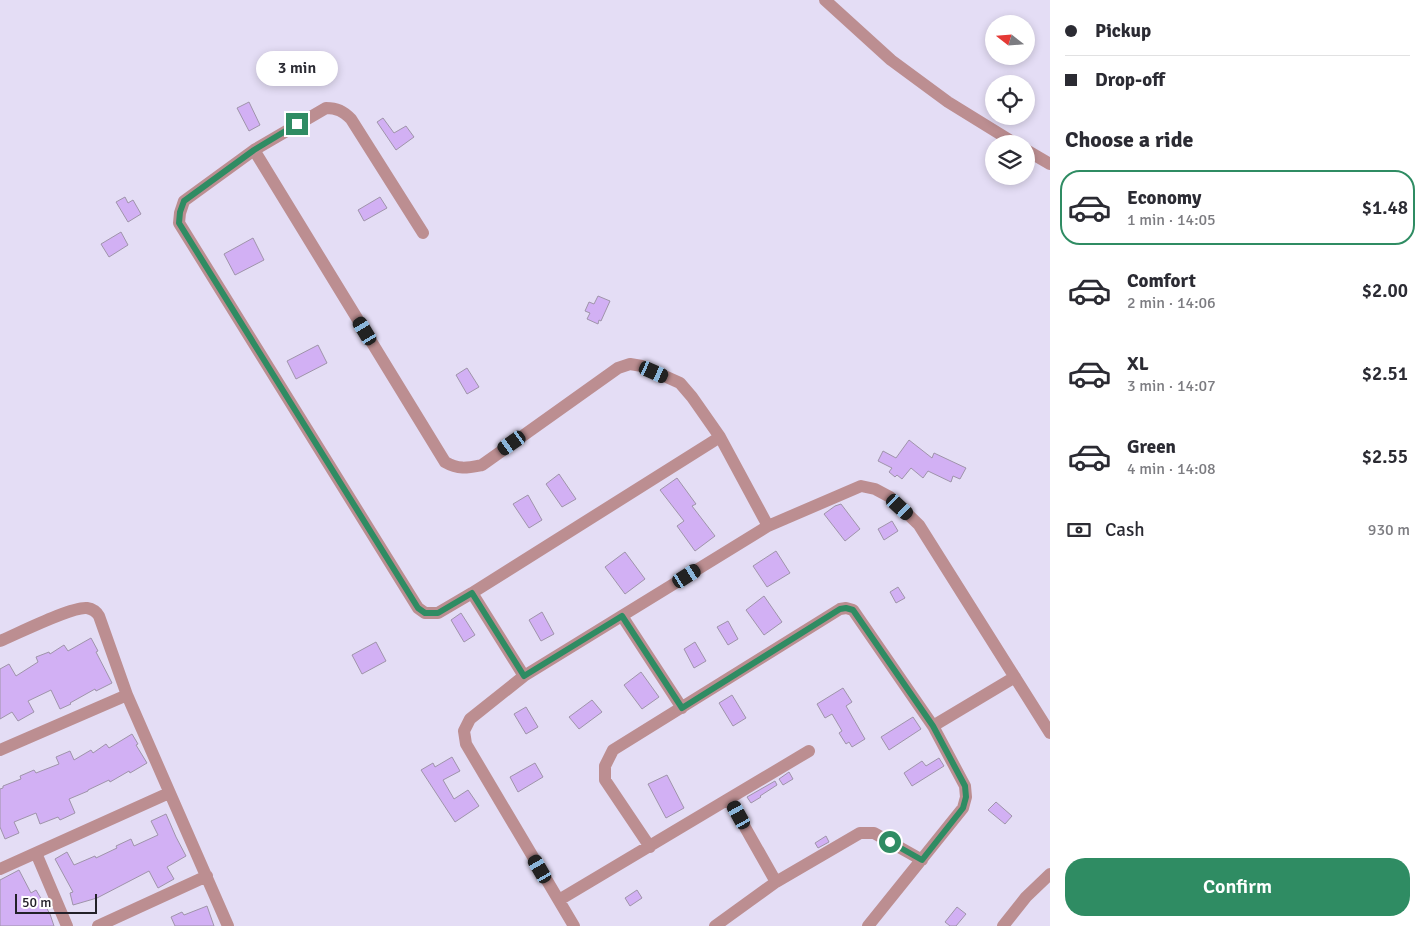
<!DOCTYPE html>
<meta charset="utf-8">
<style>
:root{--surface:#fff;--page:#f7f7f7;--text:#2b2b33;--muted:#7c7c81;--line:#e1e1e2;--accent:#2f8c63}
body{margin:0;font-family:Signika,sans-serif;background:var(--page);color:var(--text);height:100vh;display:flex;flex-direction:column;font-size:19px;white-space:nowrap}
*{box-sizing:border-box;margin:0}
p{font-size:16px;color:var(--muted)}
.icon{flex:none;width:28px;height:28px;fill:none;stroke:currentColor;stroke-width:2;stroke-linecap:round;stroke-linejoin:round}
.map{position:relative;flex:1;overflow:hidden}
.panel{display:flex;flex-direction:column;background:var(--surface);width:375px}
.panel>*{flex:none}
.hud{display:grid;align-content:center;height:110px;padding:0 15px;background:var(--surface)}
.needle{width:32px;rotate:287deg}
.tools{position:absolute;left:985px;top:15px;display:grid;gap:10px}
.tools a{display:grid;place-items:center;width:50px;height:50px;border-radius:50%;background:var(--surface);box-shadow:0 2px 8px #0003;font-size:25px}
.scale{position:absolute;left:15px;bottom:12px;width:82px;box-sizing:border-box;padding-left:5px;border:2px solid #222028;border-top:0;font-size:14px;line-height:18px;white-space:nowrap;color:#222028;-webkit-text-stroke:4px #fff;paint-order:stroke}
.end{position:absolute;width:22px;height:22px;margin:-11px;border:6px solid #2f8c63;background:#fff;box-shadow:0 0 0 2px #fff}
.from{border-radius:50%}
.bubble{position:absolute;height:35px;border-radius:18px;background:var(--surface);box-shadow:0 2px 8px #0003;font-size:16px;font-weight:600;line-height:35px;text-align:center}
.car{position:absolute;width:15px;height:30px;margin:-15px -8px;border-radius:6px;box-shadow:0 0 4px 1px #0007;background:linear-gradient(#222 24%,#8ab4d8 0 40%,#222 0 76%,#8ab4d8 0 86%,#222 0)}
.hud b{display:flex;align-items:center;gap:18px;height:48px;font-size:19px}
.hud b+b{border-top:1px solid var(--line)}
.hud i{width:12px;height:12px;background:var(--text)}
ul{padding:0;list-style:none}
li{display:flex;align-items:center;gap:15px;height:75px;margin:0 10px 8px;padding:0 5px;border:2px solid transparent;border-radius:20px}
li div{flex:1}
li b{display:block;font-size:19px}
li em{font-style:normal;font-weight:600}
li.selected{border-color:var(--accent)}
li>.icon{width:45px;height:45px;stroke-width:1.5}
h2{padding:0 15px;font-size:22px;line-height:60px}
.pay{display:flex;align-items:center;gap:12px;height:55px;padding:0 15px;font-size:19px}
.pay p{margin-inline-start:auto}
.cta{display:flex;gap:10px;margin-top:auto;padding:10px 15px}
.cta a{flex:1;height:58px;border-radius:20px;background:var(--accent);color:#fff;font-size:20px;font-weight:600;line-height:58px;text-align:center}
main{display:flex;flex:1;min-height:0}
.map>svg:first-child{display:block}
</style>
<main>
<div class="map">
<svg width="1050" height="926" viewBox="0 0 1050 926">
<rect width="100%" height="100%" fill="#e4ddf5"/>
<path fill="#d2b0f4" stroke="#9f94aa" d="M249,102L260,125L249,131L237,108Z
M383,118L394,133L406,126L414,137L396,150L377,122Z
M125,197L128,203L133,200L141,214L128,222L116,202Z
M380,197L387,208L364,221L358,210Z
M121,232L128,245L109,257L101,244Z
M253,238L264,260L235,275L224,254Z
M598,296L610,301L601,321L599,320L598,324L587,319L590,313L585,311L589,302L594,304Z
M318,345L327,363L296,379L287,361Z
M467,368L479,387L467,394L456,375Z
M909,440L932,458L934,453L966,468L960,479L953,476L951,482L928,471L923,478L911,468L902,479L897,475L895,477L889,472L892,468L878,461L883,451L896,458Z
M559,474L576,499L562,507L546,484Z
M677,478L696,504L692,506L715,536L695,551L677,526L684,521L660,490Z
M528,495L542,520L529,528L513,504Z
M841,504L860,529L845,541L824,514L835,506Z
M892,521L898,531L884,540L878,529Z
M776,551L790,573L767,587L753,566Z
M625,552L645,579L625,594L605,567Z
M898,587L905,598L896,603L890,592Z
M764,596L782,622L764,635L746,610Z
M542,612L554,634L541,641L529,620Z
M461,613L475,635L464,642L451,620Z
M728,621L738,639L728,645L717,627Z
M91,638L98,651L96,652L112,683L96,691L95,689L70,703L71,704L60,709L51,690L28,701L34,712L18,721L12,712L0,719V669L9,664L16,676L38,662L36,657L49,652L50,654L64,645L68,651Z
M376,642L386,661L362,674L352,655Z
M695,642L706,661L694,668L684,649Z
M641,672L659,697L642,709L624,685Z
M843,688L852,702L846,706L865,739L852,747L849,742L846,744L839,733L842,731L832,714L825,718L817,704Z
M732,695L746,718L733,726L719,703Z
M592,700L602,712L579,729L569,717Z
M526,707L538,727L526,734L514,714Z
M913,717L921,729L889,750L881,737Z
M132,734L138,744L136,745L147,763L130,773L129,771L110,782L109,780L88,790V791L69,799L75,813L60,820L58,817L40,824L36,813L14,822L19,833L5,839L0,827V789L3,788V786L21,779L20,776L34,770L36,773L59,764L56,757L70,751L74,760L91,750L93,753L106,744L109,748Z
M452,757L460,771L443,780L454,799L468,790L479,806L455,822L421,770L433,763L435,767Z
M939,758L944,766L912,786L904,773L922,761L926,766Z
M535,763L543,777L518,792L510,777Z
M789,772L793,779L783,785L779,779Z
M667,775L684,808L666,818L648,784Z
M775,781L777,785L760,796L761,797L751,803L747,797Z
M996,802L1012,816L1005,824L988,810Z
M166,814L176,837L186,856L167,867L174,879L158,888L149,871L97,898L73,905L70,893L73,892L55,859L67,852L74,865L95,856L96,858L117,848L116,846L131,839L134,846L158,835L151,821Z
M826,836L829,842L818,848L815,843Z
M19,870L31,893L36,890L50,914L54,926H0V880Z
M637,890L642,898L630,906L625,898Z
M207,906L214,926H175L171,917L182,912L184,915Z
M957,907L966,914L956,926H950L945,922Z"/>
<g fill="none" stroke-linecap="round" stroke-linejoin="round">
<path stroke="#bc8e91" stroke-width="12" d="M825,0L891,60L948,102L1016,144
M254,150L445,462C459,470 467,468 482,465L618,368L630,364L642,366L680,383L692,397L720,437L768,526
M1026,150L1050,164
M423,233L351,119C343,111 337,108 326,108L254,150L184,201L180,213L179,223L418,608L425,613H438L472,593L720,437
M472,593L524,676
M622,616L682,708
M0,641C17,634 72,606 87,608C93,609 96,611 99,616L127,695L228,926
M933,726L1015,677
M0,750L127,695
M729,799L776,882
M650,847L605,780V766L613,750L840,609L846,608L853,610L933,726L965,786L966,797L963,808L868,926
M36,853L67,926
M0,869L169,793
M559,900L809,751
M98,926L207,876
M574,926L466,744L464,731L470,719L524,676L768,526L861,486L875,489L890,497L919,525L1050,733
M715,926L776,882L860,833H874L922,860
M1003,926L1026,897L1050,874"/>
</g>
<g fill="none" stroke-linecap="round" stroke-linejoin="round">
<path stroke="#2f8c63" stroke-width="6" d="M297,124L254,150L184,201L180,212L179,223L418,608L425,613H438L472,593L524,676L622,616L682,708L840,609L846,608L853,610L933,726L965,786L966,797L963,808L922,860L890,842"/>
</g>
</svg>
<div class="tools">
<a><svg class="needle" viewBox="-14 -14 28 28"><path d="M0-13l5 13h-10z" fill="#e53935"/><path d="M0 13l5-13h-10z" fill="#7c7c81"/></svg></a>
<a><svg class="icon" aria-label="locate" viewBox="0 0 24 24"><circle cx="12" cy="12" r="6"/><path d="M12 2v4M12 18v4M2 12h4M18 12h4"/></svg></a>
<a><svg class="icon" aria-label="layers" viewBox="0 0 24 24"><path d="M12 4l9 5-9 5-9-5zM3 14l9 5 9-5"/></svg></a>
</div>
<div class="scale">50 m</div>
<i class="end from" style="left:890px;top:842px"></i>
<i class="end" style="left:297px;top:124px"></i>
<div class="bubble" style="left:256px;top:51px;width:82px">3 min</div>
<i class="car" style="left:365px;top:331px;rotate:329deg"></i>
<i class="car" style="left:654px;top:372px;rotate:114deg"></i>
<i class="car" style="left:512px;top:443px;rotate:235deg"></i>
<i class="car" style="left:900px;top:507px;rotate:133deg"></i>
<i class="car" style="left:687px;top:576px;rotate:58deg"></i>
<i class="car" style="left:739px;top:815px;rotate:331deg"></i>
<i class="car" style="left:540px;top:869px;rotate:330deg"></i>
</div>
<section class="panel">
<div class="hud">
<b><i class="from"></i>Pickup</b>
<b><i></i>Drop-off</b>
</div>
<h2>Choose a ride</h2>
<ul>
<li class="selected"><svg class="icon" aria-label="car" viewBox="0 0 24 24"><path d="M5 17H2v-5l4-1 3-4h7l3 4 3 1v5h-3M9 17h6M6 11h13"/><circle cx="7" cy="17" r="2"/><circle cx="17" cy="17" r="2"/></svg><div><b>Economy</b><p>1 min · 14:05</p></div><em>$1.48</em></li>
<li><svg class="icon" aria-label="car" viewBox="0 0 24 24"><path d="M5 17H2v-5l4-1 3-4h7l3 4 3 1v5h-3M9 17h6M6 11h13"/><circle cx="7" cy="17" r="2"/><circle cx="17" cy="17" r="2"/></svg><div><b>Comfort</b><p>2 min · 14:06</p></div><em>$2.00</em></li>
<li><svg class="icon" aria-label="car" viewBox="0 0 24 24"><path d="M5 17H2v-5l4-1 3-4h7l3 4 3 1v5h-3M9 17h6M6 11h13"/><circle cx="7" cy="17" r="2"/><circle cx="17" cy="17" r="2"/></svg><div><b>XL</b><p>3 min · 14:07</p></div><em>$2.51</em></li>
<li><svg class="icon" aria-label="car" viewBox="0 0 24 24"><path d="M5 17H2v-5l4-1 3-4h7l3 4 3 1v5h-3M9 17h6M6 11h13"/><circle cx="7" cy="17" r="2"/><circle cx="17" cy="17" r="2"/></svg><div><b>Green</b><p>4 min · 14:08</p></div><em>$2.55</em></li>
</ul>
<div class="pay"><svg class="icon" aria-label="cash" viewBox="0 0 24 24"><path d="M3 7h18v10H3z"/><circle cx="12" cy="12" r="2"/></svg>Cash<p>930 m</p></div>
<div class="cta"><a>Confirm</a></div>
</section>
</main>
